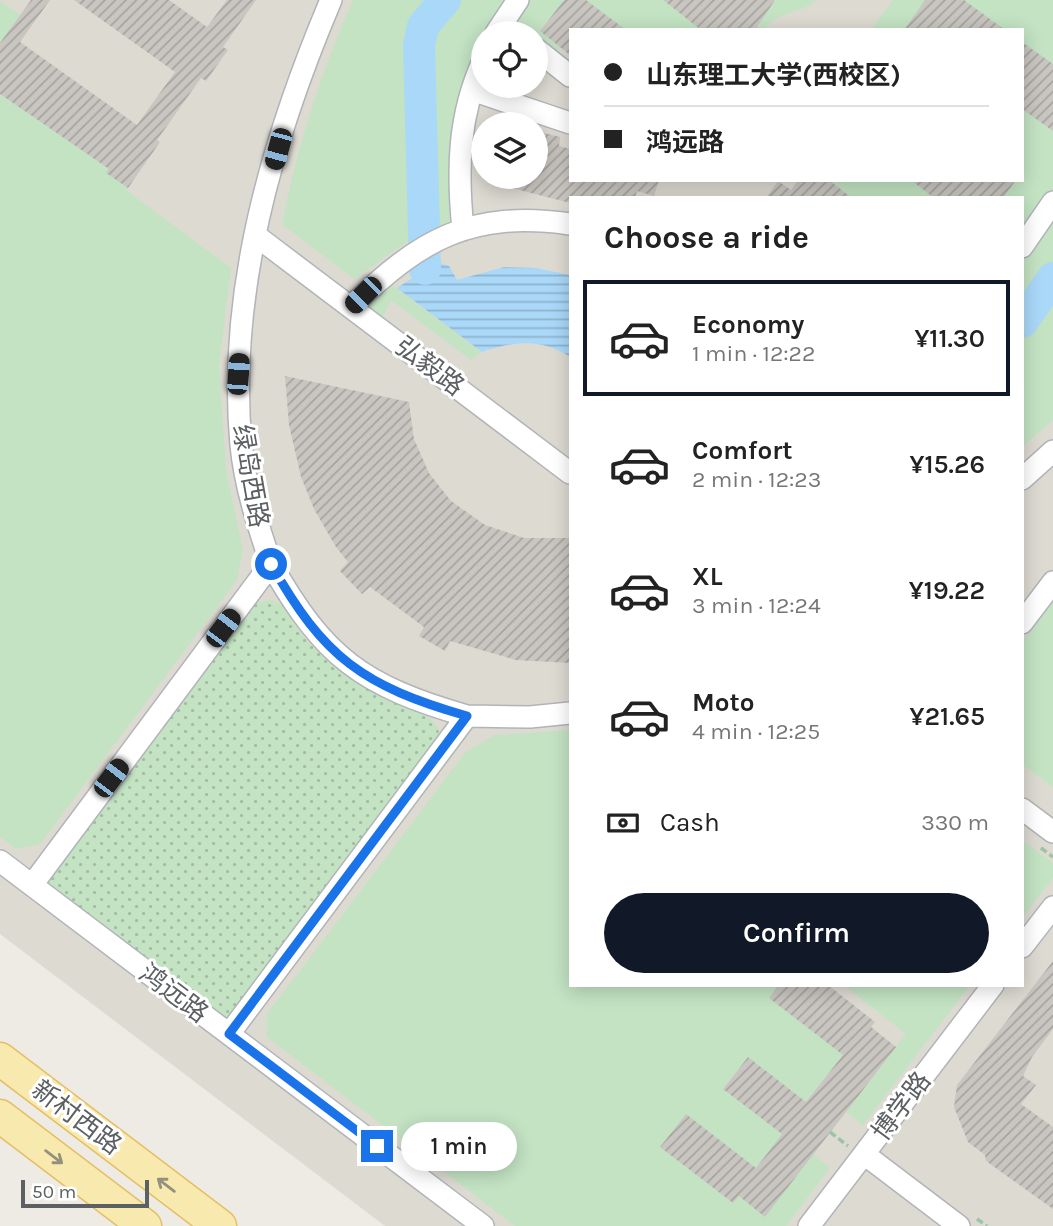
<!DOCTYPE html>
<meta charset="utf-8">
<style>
:root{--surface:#fff;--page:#f6f6f6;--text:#222;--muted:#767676;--line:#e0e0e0;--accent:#111827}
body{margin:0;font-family:Karla,"Noto Sans SC",sans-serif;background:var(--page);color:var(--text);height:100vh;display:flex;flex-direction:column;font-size:26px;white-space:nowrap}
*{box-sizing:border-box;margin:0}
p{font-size:23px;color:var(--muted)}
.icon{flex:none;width:38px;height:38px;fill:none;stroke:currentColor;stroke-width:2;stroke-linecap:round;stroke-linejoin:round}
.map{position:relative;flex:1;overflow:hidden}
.drawer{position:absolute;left:569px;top:196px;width:455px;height:791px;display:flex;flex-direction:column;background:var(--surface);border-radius:0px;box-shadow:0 4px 18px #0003}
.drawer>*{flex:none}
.hud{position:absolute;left:569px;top:28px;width:455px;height:154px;border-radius:0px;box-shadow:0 4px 18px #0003;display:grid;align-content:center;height:154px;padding:0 35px;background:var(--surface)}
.controls{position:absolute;left:471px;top:21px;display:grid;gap:14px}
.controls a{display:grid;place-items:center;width:77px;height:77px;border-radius:50%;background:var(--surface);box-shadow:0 4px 18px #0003;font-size:35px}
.scale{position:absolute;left:21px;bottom:18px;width:128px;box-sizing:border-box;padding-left:7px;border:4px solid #5c6063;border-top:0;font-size:19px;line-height:24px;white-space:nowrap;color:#5c6063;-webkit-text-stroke:5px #fff;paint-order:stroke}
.end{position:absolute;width:32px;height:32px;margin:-16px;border:9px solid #1a73e8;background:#fff;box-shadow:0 0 0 4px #fff}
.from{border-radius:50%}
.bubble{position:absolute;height:49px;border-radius:24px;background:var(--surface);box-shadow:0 4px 18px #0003;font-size:23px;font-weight:600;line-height:49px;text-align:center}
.car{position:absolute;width:21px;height:42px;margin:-21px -10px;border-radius:9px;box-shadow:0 0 5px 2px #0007;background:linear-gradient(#222 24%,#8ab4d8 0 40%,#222 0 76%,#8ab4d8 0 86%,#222 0)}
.hud b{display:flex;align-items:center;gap:24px;height:66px;font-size:26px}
.hud b+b{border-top:2px solid var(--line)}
.hud i{width:18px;height:18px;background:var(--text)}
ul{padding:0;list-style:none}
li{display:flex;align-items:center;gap:21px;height:116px;margin:0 14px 10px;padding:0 21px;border:4px solid transparent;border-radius:0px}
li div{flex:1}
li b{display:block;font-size:26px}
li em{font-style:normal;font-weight:600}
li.on{border-color:var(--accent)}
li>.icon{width:63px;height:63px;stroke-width:1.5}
h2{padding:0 35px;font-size:32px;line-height:84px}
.pay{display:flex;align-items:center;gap:18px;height:77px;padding:0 35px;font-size:26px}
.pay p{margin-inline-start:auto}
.primary-button{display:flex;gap:14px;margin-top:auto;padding:14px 35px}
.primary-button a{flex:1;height:80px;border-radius:42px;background:var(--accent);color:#fff;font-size:28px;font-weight:600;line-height:80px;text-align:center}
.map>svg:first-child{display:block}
</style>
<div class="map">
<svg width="1053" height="1226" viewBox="0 0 1053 1226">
<defs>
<pattern id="grass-dots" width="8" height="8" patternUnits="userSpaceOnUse" patternTransform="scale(1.75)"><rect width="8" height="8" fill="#c3e3c3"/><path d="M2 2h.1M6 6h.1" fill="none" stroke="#a2bba2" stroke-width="1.8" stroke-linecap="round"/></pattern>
<pattern id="water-rules" width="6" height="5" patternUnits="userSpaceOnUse" patternTransform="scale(1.75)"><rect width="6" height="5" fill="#aad8f8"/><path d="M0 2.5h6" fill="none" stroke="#8eb3cc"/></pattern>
<pattern id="building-hatch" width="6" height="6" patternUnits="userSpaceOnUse" patternTransform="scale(1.75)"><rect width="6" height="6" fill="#c9c6c1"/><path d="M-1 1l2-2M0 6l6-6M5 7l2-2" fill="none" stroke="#a6a4a0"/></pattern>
</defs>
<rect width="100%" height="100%" fill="#edebe4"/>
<path fill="#dddad2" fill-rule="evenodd" d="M0,0H1053V1226H385L0,934ZM570,30H1022V180H570ZM483,33H536V86H483ZM483,124H536V177H483ZM570,198H1022V985H570Z"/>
<path fill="url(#grass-dots)" d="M270,600L282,604C302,640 330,666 365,686C389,700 423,705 439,729L437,742L227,1019L46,883L255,603Z"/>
<path fill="#c3e3c3" d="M353,0H510L489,33H483V43L478,52L459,216L402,245L354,279L282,224C297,147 321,72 353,0Z
M525,0H564L540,31L560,47L556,54L536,38V33H529L511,19Z
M586,0H816C807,12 781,9 763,30H626Z
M893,0H1053V194L1022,238V198H852L829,180H1022V30H871Z
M0,1L20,15L0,43Z
M0,94L109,169L107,173L128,188L127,191L231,268L219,366L226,470L243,550L237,580L40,844L16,849L0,837Z
M1053,212V420L1022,447V255Z
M392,285L482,352L471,360L391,300L383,317L368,307Z
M1053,601V787L1022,764V642Z
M570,730V985H779L843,1055L806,1102L748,1057L723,1088L782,1134L756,1168L686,1114L661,1147L733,1203L739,1196L765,1216L813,1154L830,1168L786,1226H515L267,1037V1014L466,752L495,735Z
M1022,840L1053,863V878L1022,918Z
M844,985H970L863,1125L846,1112L906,1034Z"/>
<path fill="url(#water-rules)" d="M437,262L449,266L457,280L504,267L536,268L570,275V357C542,338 514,341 482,352L397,288Z"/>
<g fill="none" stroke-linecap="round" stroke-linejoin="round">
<path stroke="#aad8f8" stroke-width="32" d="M425,269L419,46L423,26L445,0
M1022,322L1053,278"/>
</g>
<path fill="url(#building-hatch)" d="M31,0H50L20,42L137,125L175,72L74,0H169L207,27L227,0H256L223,47L228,50L206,81L201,78L157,140L160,142L128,188L106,173L109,169L0,94V43Z
M564,0H586L626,30H570V55L540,31Z
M663,0H775L755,30H701Z
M925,0H964L1005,30H904Z
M1022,42L1053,64V131L1022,109Z
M536,131L560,137L559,146L570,149V180H659L654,196L637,191L635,198H570V203L488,182L489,177H536Z
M798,180H829L852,198H766L778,181L791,190Z
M911,180H1016L1003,198H934Z
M285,376L409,402L414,439L429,473L451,501L485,525L524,538H570V663L516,660L450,641L445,651L419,636L424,627L370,587L362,594L340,571L348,562L336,547L314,509L301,477L289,425Z
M1053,961V1029L1032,1057L1023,1076L1036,1085L1021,1104L1053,1127V1209L986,1161L985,1155L968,1142L954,1107L957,1085Z
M779,985H828L875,1022L871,1027L896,1047L765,1217L739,1196L733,1203L660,1147L686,1114L756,1168L782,1134L723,1089L748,1057L806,1102L843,1055L769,998Z"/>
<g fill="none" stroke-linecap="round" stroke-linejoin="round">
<g stroke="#b1b4b8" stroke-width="24">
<path id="street" d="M496,33L518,0
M536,49L570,76
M472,90L570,123
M463,230C457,170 458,116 483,61
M255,235L570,473
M1022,247L1053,202
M351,307C420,239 471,210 570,224
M1022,479L1053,451
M271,564C324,658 363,686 467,716
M1022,623L1053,582
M1022,809L1053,832
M0,861L483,1226
M32,885L271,564C258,526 245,486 241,445C227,293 272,139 331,0
M1022,947L1053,907
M229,1034L467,716L530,717L570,713
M864,1154L959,1226
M809,1226L993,985"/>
</g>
<g stroke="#e6be65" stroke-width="35">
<path id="primary" d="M0,1059L220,1226
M0,1116L145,1226"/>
</g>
<path stroke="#9cc4a6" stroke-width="3.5" stroke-dasharray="7 3.5" stroke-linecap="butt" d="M1041,848L1053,857
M830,1132L848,1146
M977,1219L987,1226"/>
<use href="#street" stroke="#fff" stroke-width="21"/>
<use href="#primary" stroke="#f8eaae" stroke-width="32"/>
</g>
<defs><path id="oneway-shaft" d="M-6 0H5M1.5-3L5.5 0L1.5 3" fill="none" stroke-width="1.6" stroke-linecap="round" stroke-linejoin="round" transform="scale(1.75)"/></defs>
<g stroke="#93907d">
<use href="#oneway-shaft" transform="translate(54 1157) rotate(37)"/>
<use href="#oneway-shaft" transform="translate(166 1185) rotate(-143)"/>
</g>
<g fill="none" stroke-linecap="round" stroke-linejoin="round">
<path stroke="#1a73e8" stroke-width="9" d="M271,564C324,658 363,686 467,716L229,1034L377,1146"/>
</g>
<g text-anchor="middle" stroke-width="6" stroke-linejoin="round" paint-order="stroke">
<g font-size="26" fill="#5c6063" stroke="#fff">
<text transform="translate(430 366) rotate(37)" y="9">弘毅路</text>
<text transform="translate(251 476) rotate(80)" y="9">绿岛西路</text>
<text transform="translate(174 993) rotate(37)" y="9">鸿远路</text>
<text transform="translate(901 1106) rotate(-53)" y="9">博学路</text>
<text transform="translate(77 1117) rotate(37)" y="9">新村西路</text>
</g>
</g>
</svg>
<div class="controls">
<a><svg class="icon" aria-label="locate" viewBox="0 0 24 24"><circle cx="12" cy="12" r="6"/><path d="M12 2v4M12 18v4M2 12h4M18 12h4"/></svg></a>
<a><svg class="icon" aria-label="layers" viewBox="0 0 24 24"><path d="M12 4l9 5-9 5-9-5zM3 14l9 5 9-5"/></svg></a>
</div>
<div class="scale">50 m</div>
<i class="end from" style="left:271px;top:564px"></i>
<i class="end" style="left:377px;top:1146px"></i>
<div class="bubble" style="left:401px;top:1122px;width:116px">1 min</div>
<i class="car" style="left:278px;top:149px;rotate:195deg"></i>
<i class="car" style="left:363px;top:295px;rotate:225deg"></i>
<i class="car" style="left:238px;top:374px;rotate:4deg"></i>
<i class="car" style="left:223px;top:628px;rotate:37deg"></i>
<i class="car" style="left:111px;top:778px;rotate:37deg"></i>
<div class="hud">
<b><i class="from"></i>山东理工大学(西校区)</b>
<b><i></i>鸿远路</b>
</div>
<section class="drawer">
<h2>Choose a ride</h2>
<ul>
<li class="on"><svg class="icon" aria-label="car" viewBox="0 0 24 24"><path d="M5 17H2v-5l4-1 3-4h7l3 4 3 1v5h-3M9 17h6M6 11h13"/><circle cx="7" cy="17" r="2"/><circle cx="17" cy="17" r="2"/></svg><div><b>Economy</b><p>1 min · 12:22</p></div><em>¥11.30</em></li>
<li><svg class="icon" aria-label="car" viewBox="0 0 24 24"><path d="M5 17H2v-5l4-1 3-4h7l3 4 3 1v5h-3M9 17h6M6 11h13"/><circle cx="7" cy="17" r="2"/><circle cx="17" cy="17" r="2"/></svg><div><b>Comfort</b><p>2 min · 12:23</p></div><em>¥15.26</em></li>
<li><svg class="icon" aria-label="car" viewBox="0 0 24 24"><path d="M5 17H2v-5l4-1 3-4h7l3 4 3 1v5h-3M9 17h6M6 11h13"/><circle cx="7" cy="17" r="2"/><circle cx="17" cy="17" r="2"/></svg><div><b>XL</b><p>3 min · 12:24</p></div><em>¥19.22</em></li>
<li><svg class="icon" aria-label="car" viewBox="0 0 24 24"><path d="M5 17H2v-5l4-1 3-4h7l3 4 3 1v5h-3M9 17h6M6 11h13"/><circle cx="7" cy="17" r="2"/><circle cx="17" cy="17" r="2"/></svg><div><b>Moto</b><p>4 min · 12:25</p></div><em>¥21.65</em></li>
</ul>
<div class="pay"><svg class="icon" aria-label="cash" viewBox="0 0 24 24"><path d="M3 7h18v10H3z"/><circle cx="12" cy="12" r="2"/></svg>Cash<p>330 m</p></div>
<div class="primary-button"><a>Confirm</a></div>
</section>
</div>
